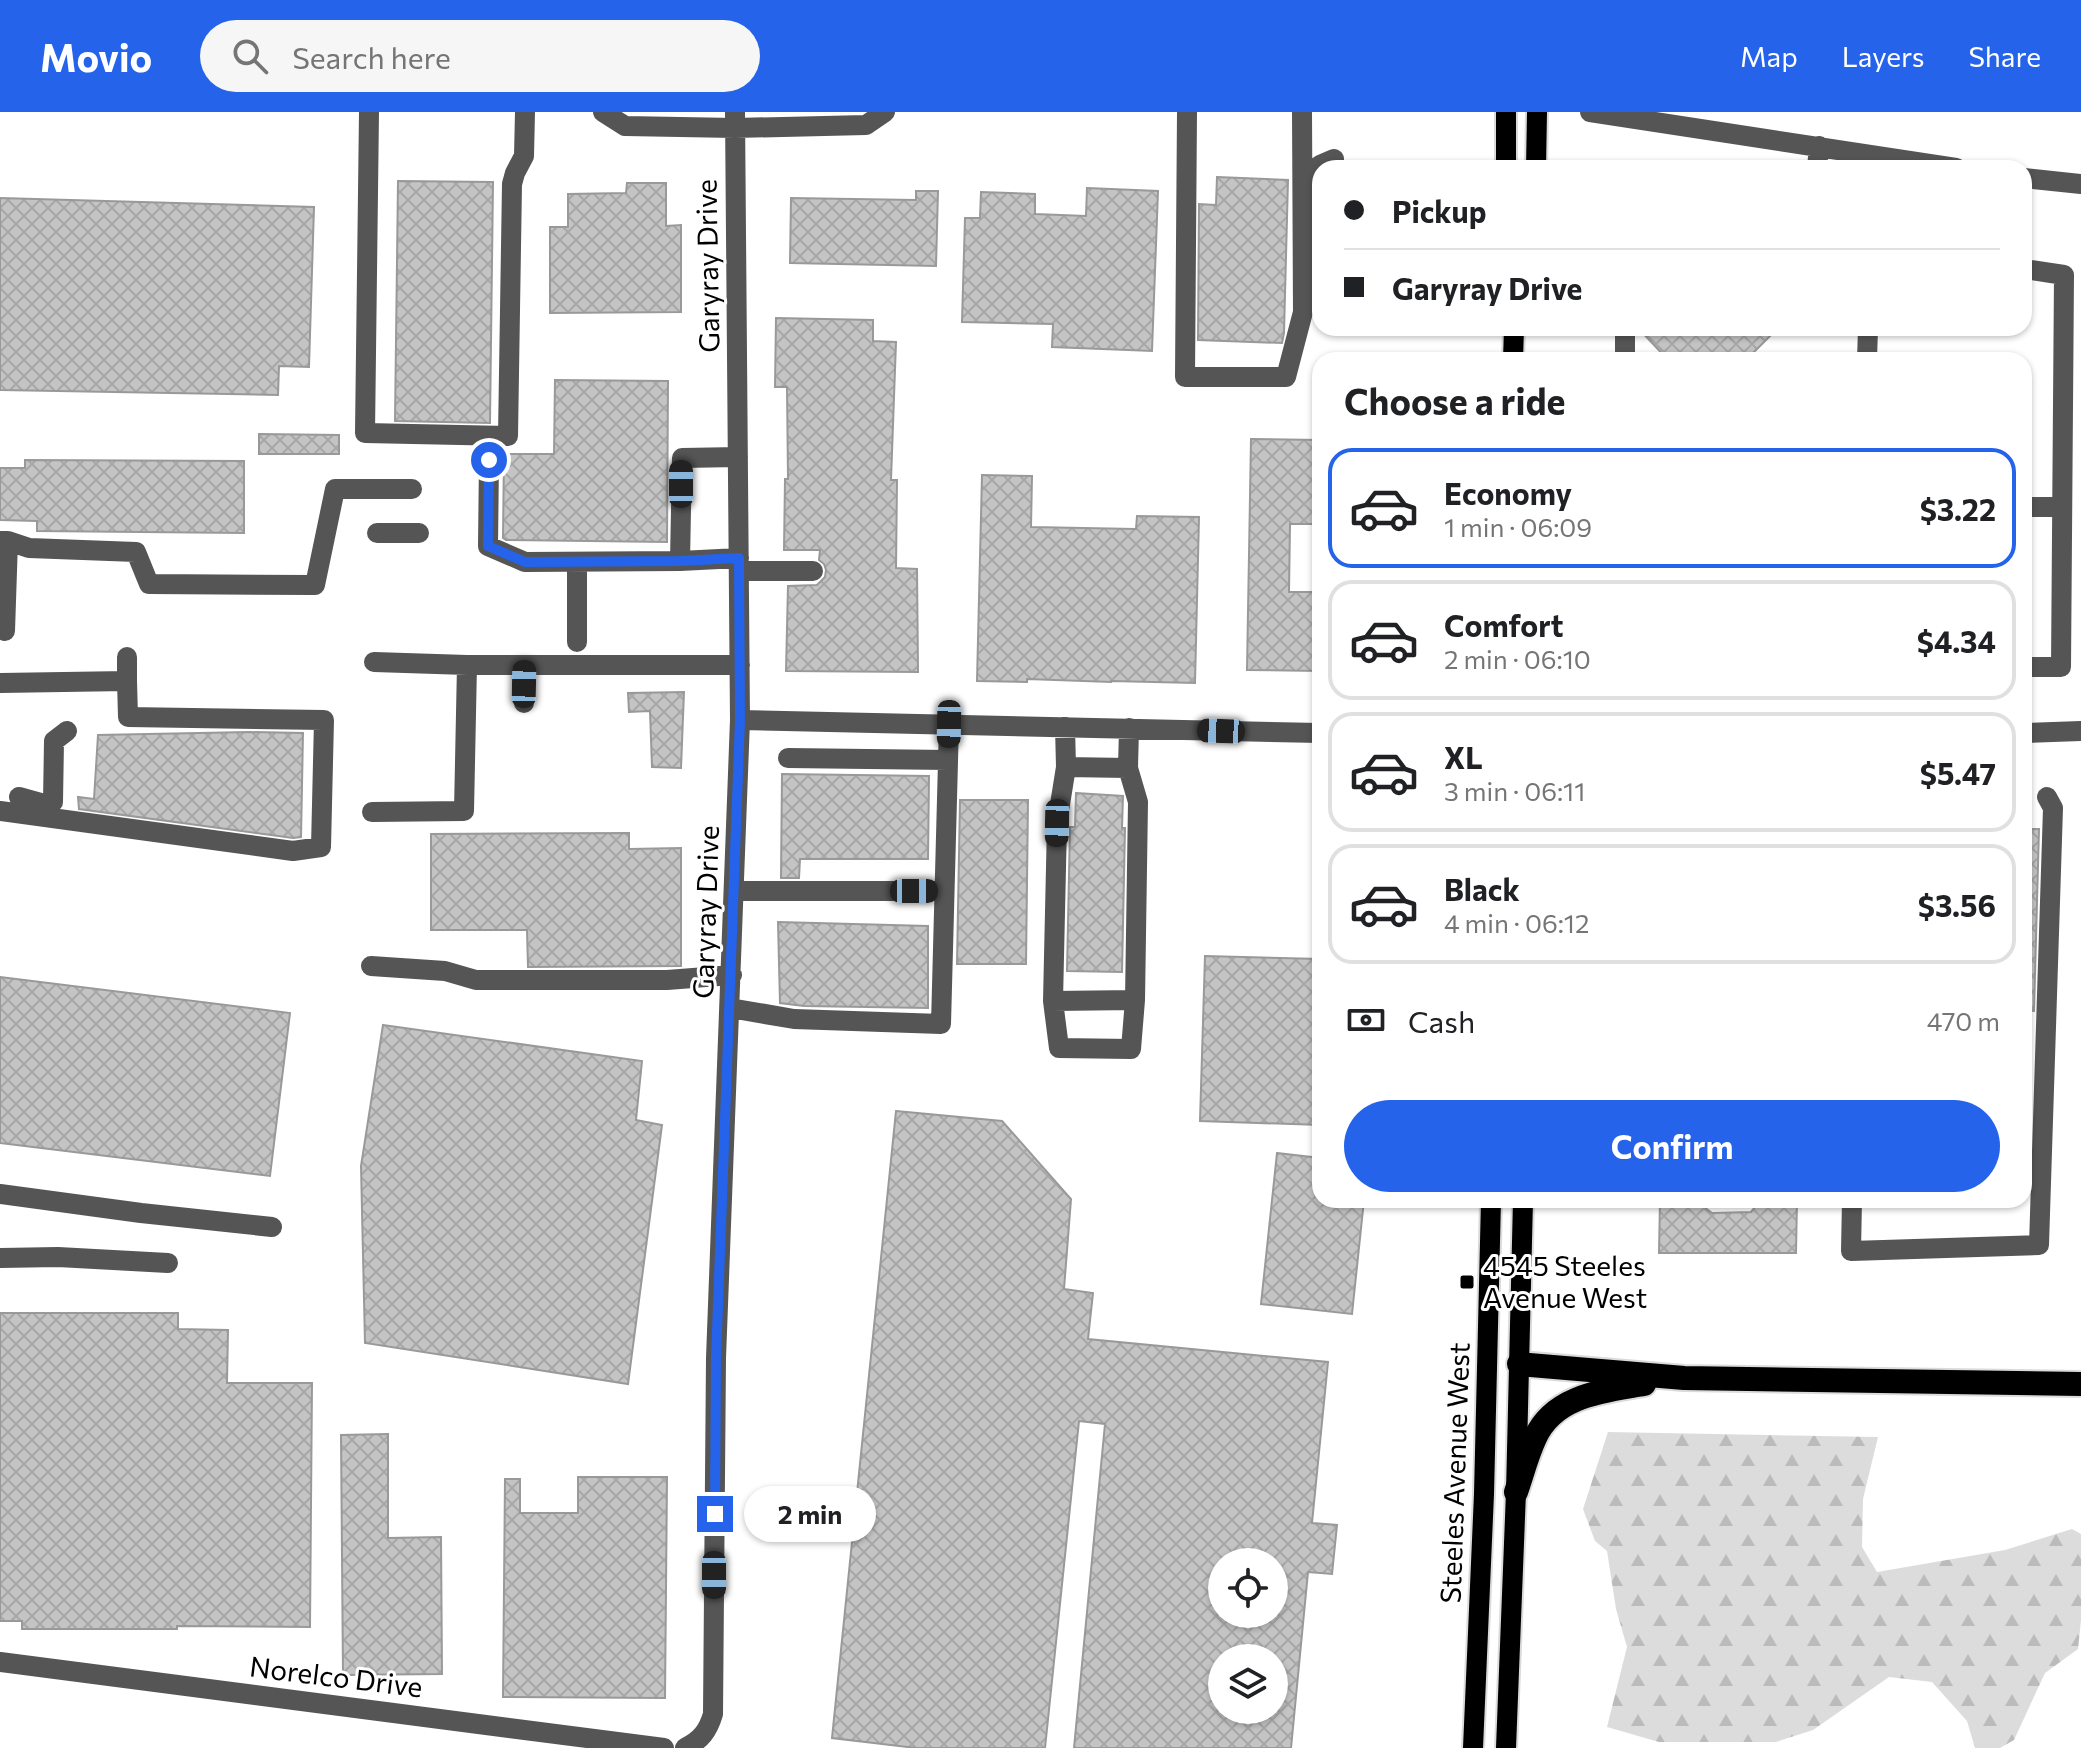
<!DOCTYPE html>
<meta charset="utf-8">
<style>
:root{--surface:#fff;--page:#f6f6f6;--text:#202124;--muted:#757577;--line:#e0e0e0;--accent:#2563eb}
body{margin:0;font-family:Commissioner,sans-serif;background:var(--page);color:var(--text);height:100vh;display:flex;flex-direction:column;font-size:30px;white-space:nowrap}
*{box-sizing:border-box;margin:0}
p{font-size:26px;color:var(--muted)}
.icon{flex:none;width:44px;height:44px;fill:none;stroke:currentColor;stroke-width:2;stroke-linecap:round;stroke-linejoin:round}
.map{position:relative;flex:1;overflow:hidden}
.drawer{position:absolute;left:1312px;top:240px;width:720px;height:856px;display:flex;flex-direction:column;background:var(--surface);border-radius:24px;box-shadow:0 2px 6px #0004}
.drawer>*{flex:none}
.top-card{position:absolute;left:1312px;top:48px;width:720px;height:176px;border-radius:24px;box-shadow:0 2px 6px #0004;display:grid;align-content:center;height:176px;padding:0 32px;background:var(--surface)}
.buttons{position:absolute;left:1208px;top:1436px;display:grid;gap:16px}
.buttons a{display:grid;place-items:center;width:80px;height:80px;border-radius:50%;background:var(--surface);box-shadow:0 2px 6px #0004;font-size:40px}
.end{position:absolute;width:36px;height:36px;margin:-18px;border:10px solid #2563eb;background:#fff;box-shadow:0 0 0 4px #fff}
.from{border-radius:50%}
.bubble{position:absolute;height:56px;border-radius:28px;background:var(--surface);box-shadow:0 2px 6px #0004;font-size:26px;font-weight:700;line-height:56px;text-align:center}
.car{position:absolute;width:24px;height:48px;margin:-24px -12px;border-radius:10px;box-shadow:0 0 6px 2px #0007;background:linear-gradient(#222 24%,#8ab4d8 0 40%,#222 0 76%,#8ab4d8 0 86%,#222 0)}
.top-card b{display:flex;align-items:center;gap:28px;height:76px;font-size:30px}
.top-card b+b{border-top:2px solid var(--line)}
.top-card i{width:20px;height:20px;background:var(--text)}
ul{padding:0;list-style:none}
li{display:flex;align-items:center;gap:24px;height:120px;margin:0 16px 12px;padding:0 16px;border:4px solid var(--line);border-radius:24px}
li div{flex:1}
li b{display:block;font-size:30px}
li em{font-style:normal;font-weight:700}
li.on{border-color:var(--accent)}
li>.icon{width:72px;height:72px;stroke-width:1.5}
h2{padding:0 32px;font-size:36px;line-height:96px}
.pay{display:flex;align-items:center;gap:20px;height:88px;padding:0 32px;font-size:30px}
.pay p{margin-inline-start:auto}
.primary-button{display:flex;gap:16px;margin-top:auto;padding:16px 32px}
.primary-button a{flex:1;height:92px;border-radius:48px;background:var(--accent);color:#fff;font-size:32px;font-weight:700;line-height:92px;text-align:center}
header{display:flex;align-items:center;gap:48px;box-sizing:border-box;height:112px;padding:0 40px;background:var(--accent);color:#fff}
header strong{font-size:38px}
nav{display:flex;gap:44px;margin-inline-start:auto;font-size:28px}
.search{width:560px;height:72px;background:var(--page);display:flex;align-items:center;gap:20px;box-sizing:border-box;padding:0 28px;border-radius:44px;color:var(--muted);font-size:30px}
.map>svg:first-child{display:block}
</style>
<header>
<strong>Movio</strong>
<div class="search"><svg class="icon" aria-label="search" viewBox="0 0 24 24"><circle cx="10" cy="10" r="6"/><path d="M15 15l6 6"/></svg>Search here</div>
<nav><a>Map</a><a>Layers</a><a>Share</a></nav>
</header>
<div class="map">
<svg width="2081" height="1636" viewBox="0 0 2081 1636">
<defs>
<pattern id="forest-firs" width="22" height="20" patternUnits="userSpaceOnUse" patternTransform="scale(2)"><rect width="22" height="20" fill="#dcdcdc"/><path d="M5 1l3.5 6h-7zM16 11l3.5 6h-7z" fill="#bbb"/></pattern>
<pattern id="building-cross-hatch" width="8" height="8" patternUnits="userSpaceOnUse" patternTransform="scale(2)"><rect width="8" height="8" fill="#c4c4c4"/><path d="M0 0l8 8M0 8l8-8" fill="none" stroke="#a7a7a7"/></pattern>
</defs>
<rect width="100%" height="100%" fill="#fff"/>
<path fill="url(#forest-firs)" d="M1608,1320L1878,1325L1863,1387L1862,1435L1877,1460L2005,1438L2072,1417L2081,1422V1508L2078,1537L2045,1561L2014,1628L2000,1636H1975L1967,1609L1932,1570L1889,1565L1813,1618L1776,1630H1659L1607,1615L1627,1535L1616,1497L1607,1439L1595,1429L1583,1397Z"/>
<path fill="url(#building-cross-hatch)" stroke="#999" stroke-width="2" fill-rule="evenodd" d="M1217,65L1288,68L1284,221L1282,231L1198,228L1199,92L1216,93Z
M398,69L493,70L490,311L395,309Z
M627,71H666V114L681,113V200L550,201V115H568V82L626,81Z
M1087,76L1158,79L1152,239L1052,235L1053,212L962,210L965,106H980L981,80L1035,82V102L1086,104Z
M916,79H938L936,154L790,151L791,86L916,88Z
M0,86L314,95L309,255L279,254L278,283L0,278Z
M776,206L873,208V229L896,230L891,368H897L896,456L917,457L918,560L786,559L788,474L817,473L825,465L826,458L824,452L819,448L820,438H784L785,367H788L787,275H775Z
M1638,216H1778L1746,248H1668Z
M555,268L668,269L667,430L506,428L503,426L504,342H554Z
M259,322L339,323V342H259Z
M1251,327L1320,328V412H1290L1289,480H1320V559L1247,558Z
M25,348L244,349V421L37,419V409L0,408V356H25Z
M982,363L1032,364L1031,415L1136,417L1137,404L1199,405L1195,571L1111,569V570L1027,567V570L977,569Z
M684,580L681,656L652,655L650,599L629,600L628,581Z
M249,620L303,621L301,725L293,726L79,697L78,685L94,687L98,623Z
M782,662L929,664L928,747H800L799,766H781Z
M1076,681L1123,684L1122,716H1125L1122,860L1067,859L1070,715H1075Z
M960,688H1028L1026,852H957Z
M2024,717H2039L2034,899L2024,898Z
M629,721V737L681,736V854L528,855L527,818H431V722Z
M778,810L928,814V896L804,894L780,891Z
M1205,844L1320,847V1013L1200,1009Z
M0,865L290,901L270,1064L0,1031Z
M383,913L642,949L636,1008L662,1013L628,1272L365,1231L361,1054Z
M896,999L1002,1009L1071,1087L1064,1177L1093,1181L1088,1227L1328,1250L1312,1411L1337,1413L1332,1462L1308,1460L1291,1636H1074L1105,1312L1079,1309L1045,1636H916L832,1626ZM1222,1450H1274V1502H1222ZM1222,1546H1274V1598H1222Z
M1277,1041L1320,1046V1088H1364L1352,1202L1261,1192Z
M1660,1088H1695L1712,1101L1751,1100L1761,1088H1797L1796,1141H1659Z
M0,1201H178V1217L228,1218L227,1271H312L310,1515L177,1514V1517H22V1509H0Z
M388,1322V1426L441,1425L442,1562L343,1563L341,1323Z
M578,1365H667L665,1586L503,1585L505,1367H520V1401H578Z"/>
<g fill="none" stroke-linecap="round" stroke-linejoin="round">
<g stroke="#dbdbdb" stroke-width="24">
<path id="major" d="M1506,0V56
M1536,56L1537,0
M1513,248L1514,216
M1473,1636L1484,1382L1491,1088
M1506,1636L1516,1380L1523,1088"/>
</g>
<g stroke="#dbdbdb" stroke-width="28">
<path id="highway" d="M1519,1252L1684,1266L2081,1272
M1516,1380C1522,1363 1527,1343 1535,1326C1554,1283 1604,1279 1644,1272"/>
</g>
<path stroke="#555" stroke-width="20" d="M369,0L365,321L508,324L512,72L515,61L524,44L525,0
M603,0L625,14L735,16L866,13L885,0
M1187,0L1185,265H1286L1303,200L1302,0
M1590,0L1956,56
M1817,56L1819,34
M2024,66L2081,72
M1320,81L1315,92L1312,146L1320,154
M1315,88L1314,66L1320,53L1334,47
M2024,157L2064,163L2061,555H2024
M1625,248V216
M1867,248L1868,216
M738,345L682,346L680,449L739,446
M489,348L488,434L525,450L680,449
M2024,395H2062
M377,421H419
M0,429H8L5,519
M8,429L29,436L136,440L149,472L315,473L335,377H412
M739,459H813
M577,530V450
M127,545V569
M374,550L467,553H740
M0,571L127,569L128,605L324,608L321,735L293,739L0,699
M524,591V553
M740,608L1320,621
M1065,615L1066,655L1128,656L1129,616
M2024,621L2081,619
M788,646L948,648
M1066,655L1057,711L1053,889L1135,888L1138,690L1128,656
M19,685L44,692L53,690L54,629L67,619
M372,700L464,699L467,553
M735,779H944
M371,854L445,859L476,868H667L732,863
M1053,889L1059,936L1131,937L1135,888
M730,896L794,907L941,912L949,612
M0,1082L141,1101L272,1115
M1852,1088L1851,1139L2039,1133L2053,696L2047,685
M0,1146L58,1145L168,1151
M0,1550L664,1636
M685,1636C701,1628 708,1619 713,1602L716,1246L740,608L735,0"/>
<use href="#major" stroke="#000" stroke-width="20"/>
<use href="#highway" stroke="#000" stroke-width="24"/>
</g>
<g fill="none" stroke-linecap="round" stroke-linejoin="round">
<path stroke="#2563eb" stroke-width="10" d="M489,348L488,434L525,450L680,449L739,446L740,608L716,1246L715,1402"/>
</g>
<rect fill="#000" stroke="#fff" stroke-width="3" x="1459" y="1162" width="16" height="16" rx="4"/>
<g text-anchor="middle" stroke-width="6" stroke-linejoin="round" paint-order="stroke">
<g font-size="28" fill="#000" stroke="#fff">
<text transform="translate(708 154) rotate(-91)" y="10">Garyray Drive</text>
<text transform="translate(706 800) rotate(-88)" y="10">Garyray Drive</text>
<text transform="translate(1455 1361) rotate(-88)" y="10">Steeles Avenue West</text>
<text transform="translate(336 1565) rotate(7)" y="10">Norelco Drive</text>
</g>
<g font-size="28" fill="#000" stroke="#fff" text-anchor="start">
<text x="1483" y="1164">4545 Steeles<tspan x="1483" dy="32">Avenue West</tspan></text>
</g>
</g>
</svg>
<div class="buttons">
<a><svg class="icon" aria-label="locate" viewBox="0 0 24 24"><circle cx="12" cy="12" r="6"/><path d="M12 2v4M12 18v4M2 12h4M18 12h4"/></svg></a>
<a><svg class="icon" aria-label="layers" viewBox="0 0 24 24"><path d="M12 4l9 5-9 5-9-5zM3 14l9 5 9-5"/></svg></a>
</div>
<i class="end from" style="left:489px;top:348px"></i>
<i class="end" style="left:715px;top:1402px"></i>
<div class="bubble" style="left:744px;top:1374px;width:132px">2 min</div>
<i class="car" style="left:681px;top:372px;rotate:0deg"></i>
<i class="car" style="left:524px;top:572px;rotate:1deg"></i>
<i class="car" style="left:949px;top:612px;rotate:181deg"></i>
<i class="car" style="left:1221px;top:619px;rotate:272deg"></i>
<i class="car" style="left:1057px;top:711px;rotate:181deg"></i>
<i class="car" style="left:914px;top:779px;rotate:90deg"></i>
<i class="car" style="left:714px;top:1463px;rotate:180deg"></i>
<div class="top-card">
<b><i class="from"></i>Pickup</b>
<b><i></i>Garyray Drive</b>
</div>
<section class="drawer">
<h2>Choose a ride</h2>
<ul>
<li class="on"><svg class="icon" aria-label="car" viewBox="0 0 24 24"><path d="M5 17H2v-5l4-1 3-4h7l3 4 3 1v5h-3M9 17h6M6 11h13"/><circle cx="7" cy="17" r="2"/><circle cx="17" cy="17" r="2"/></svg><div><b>Economy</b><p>1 min · 06:09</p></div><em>$3.22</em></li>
<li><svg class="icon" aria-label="car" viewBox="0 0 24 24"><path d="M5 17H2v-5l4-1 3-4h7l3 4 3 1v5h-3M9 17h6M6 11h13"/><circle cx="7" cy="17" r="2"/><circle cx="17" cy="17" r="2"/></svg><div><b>Comfort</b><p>2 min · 06:10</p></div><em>$4.34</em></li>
<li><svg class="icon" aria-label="car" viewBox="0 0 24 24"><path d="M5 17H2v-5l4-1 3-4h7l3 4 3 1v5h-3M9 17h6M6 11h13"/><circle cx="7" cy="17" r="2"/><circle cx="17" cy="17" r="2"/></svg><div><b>XL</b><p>3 min · 06:11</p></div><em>$5.47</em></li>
<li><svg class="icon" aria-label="car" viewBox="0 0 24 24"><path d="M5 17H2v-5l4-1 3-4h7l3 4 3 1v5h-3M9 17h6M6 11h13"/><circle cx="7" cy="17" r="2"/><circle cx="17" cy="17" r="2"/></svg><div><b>Black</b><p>4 min · 06:12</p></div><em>$3.56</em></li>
</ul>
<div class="pay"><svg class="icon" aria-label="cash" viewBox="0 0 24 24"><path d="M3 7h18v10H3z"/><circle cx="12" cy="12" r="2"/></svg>Cash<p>470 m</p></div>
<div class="primary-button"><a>Confirm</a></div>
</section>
</div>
